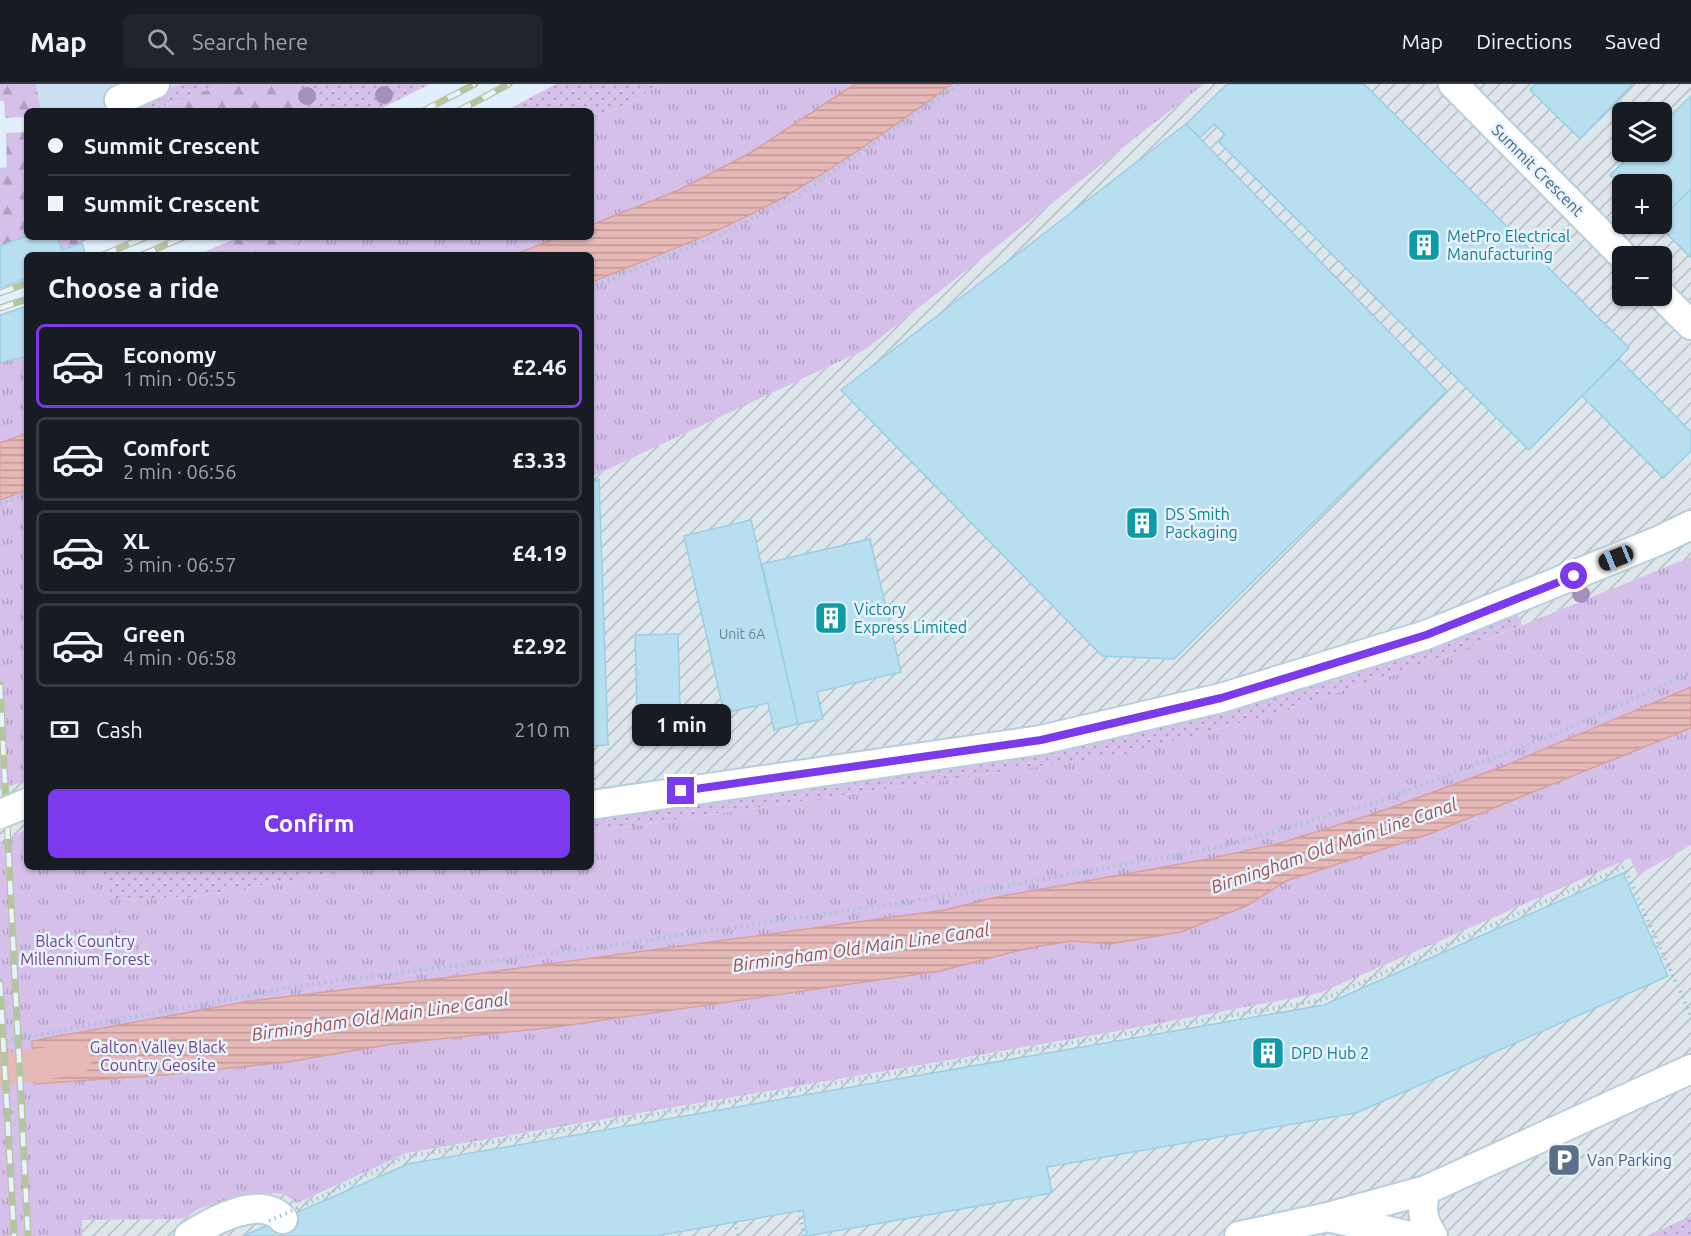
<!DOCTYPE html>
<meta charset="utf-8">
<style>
:root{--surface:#171b24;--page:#20242c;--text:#f1f3f6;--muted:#9ea1a6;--line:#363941;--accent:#7c3aed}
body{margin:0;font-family:Ubuntu,sans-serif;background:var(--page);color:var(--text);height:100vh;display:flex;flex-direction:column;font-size:22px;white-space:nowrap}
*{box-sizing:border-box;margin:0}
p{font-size:20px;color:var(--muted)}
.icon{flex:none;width:33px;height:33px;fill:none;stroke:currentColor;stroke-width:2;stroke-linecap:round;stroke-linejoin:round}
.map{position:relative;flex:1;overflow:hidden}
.drawer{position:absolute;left:24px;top:168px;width:570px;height:618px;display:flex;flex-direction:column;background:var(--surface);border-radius:9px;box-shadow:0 2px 4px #0004}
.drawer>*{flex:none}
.hud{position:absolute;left:24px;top:24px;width:570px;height:132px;border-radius:9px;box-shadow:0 2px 4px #0004;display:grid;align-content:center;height:132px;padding:0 24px;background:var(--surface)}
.controls{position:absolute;left:1612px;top:18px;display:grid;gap:12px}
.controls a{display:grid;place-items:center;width:60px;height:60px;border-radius:9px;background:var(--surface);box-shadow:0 2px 4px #0004;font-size:30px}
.end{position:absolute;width:27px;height:27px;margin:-14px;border:8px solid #7c3aed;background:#fff;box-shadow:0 0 0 3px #fff}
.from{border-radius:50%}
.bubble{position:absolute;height:42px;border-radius:9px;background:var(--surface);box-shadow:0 2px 4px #0004;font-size:20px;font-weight:600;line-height:42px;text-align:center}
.car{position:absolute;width:18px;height:36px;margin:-18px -9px;border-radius:8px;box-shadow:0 0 4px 2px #0007;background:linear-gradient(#222 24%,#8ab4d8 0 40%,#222 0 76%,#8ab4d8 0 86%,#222 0)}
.hud b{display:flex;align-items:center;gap:21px;height:57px;font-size:22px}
.hud b+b{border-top:2px solid var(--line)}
.hud i{width:15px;height:15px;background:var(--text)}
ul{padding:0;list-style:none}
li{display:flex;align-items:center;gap:18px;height:84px;margin:0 12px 9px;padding:0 12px;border:3px solid var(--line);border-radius:9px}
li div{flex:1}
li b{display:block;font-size:22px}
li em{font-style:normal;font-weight:600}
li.on{border-color:var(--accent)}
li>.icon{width:54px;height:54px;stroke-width:1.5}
h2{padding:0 24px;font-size:27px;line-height:72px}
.pay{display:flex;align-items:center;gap:15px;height:66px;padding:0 24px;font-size:22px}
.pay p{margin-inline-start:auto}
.cta{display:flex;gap:12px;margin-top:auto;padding:12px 24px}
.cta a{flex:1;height:69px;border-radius:9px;background:var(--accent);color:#fff;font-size:24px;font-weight:600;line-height:69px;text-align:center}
header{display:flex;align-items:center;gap:36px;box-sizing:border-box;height:84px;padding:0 30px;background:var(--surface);border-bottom:2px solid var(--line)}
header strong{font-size:28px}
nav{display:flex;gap:33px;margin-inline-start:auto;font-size:21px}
.search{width:420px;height:54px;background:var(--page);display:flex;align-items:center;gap:15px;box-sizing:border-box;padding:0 21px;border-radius:9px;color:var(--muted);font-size:22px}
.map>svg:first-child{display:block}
</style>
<header>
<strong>Map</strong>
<div class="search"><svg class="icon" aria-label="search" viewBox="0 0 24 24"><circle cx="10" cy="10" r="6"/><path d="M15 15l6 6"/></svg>Search here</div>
<nav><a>Map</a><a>Directions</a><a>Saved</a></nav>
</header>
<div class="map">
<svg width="1691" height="1152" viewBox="0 0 1691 1152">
<defs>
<pattern id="industrial-furrows" width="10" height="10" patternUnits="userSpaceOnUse" patternTransform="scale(1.5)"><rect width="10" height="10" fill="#dde6eb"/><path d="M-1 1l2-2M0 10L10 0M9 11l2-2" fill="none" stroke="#b5bec3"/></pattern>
<pattern id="grass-dots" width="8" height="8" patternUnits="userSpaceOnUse" patternTransform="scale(1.5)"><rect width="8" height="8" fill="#d5c0ea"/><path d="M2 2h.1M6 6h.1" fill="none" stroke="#afa0c2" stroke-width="1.8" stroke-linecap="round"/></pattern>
<pattern id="forest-firs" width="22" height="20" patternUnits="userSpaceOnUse" patternTransform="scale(1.5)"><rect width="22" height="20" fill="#d5c0ea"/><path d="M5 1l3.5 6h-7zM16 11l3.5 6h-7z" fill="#afa0c2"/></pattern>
<pattern id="park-tufts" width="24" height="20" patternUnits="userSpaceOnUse" patternTransform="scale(1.5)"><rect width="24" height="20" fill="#d5c0ea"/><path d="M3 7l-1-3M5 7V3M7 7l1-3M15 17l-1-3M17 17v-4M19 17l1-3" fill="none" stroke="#afa0c2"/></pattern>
<pattern id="water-rules" width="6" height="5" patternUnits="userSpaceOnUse" patternTransform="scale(1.5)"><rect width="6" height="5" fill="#e6b8b6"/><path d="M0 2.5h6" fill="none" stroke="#bc9999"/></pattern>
</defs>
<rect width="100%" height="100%" fill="#e1eefc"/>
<path fill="#cde0f1" d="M36,0H224L149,27H41Z"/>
<path fill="url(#industrial-furrows)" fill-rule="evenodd" d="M1204,0H1691V473L1424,581L1250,636L591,748V393L866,265ZM1623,28H1662V68H1623ZM1623,100H1662V140H1623ZM1623,172H1662V212H1623Z
M27,696V745L0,758V706Z
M1691,761V1152H82V1136L181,1135L201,1124L259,1109L284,1110L297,1119L407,1069L1107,949L1320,909L1630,774L1638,791Z"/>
<path fill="url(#grass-dots)" d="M181,0H224L149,27H112Z
M298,0H430L376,27H297Z
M556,0H660L631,19L591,35V27H505Z
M1518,531L1522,541L1424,581L1250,636L1127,670L591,748V733L1080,661L1345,593Z
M96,783L257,786L372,783L192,813L114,815Z
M1691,1132V1152H1647Z"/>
<path fill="url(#forest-firs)" d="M0,0H36L41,27H27V45L24,33L5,34L4,17H0Z
M224,0H298L297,27H149Z
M27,48V152L0,162V84L7,83L6,49Z
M58,153H95L62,166Z
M239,153H406L382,171H197Z"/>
<path fill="url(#park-tufts)" d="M660,0H1204L866,265L591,393V171H266L309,153H591V35L631,19Z
M27,272V696L0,706V279Z
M1691,473V761L1638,791L1630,774L1320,909L1107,949L407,1069L297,1119L284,1110L259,1109L201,1124L181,1135L82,1136V1152H0V758L27,745V783H96L114,815L192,813L372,783H591V748L1126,670L1250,636L1424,581Z"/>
<path fill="url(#water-rules)" stroke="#d8a09c" stroke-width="1.5" d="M855,0H952C903,36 853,72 801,103C737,142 665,168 597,196L591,198V171H513L560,153H591V141L679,106L750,69Z
M27,349V406L0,416V359Z
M1691,603V644L1432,749L1286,797L1248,821L1181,848L1110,860L1072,857L1029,864L940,887L556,943L392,960L288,978L163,991L34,1000L32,957L250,917L468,891L945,826L992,814L1208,775L1281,759L1382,727L1504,682Z"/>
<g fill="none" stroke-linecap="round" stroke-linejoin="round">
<path stroke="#e6b8b6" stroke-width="32" d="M0,986L76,975"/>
</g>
<path fill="#b7dfef" stroke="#99cfe5" stroke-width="1.5" d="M1227,0H1364L1629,264L1529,366L1219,58L1225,51L1214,40L1200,54L1186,40Z
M1535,0H1633L1580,55L1530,6Z
M1691,12V105L1662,133V100H1623V104L1610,91L1634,68H1662V40Z
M1186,40L1447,307L1174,575L1102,572L841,306Z
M1691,105V174L1657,140H1662V133Z
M27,152L58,153L62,166L82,159L86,171H27V194L0,204V162Z
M27,222V272L0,279V231Z
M1619,275L1691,348V367L1663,394L1582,312Z
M599,395L608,661L591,662V399Z
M751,436L798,640L774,646L768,619L724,629L684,452Z
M870,455L901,588L817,608L823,635L798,640L762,480Z
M678,550L681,658L638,659L635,551Z
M1623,789L1668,892L1356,1029L1047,1083L1052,1109L807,1152L803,1126L656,1152H243L408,1080L1324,921Z"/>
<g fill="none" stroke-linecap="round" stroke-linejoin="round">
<g stroke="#b8cedc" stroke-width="32">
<path id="minor" d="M1453,0L1623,172
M119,16L155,0
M1662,212L1691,241
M591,721L1041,656L1221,614L1426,551L1658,457L1691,441
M1426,1106C1421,1124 1422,1136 1433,1152
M1328,1133L1426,1106L1691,985
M189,1152C212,1137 260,1110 283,1135
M1239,1152L1328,1133L1410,1152"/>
</g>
<path stroke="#9cc5d7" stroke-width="4" stroke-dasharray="1.5 4.5" stroke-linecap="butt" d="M591,203L720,151L799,111L959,0
M0,420L27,410
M0,958L298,902L620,860L954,811L1217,764L1383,716L1558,649L1691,588
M306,1120L405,1073L1322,916L1624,783L1691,932
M799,1127L804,1152
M735,1138L738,1152"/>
<use href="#minor" stroke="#fff" stroke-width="28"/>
<g stroke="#b5c5a0" stroke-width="7">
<path id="rail" d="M423,27L475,0
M458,27L509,0
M103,171L146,153
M142,171L184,153
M0,209L27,199
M0,224L27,215
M0,601L28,1152
M0,898L14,1152"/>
</g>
<use href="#rail" stroke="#e8f3ff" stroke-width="4.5" stroke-dasharray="14" stroke-linecap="butt"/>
<g stroke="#b8cedc" stroke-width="32" stroke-linecap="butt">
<path id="minor-bridge" d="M0,730L27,719"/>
</g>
<path stroke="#9cc5d7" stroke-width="4" stroke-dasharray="1.5 4.5" stroke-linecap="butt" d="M269,1137L300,1123"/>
<use href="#minor-bridge" stroke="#fff" stroke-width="28"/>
</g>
<g fill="#a191bb">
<circle cx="384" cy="11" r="9"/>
<circle cx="307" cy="12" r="9"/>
<circle cx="1581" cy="510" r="9"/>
</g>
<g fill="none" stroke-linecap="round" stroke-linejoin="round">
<path stroke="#7c3aed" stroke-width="8" d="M681,707L1041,656L1221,614L1426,551L1574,492"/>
</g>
<defs>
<g id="building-square" transform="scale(1.725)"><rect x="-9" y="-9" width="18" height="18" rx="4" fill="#0f9aa8" stroke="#e8f3ff"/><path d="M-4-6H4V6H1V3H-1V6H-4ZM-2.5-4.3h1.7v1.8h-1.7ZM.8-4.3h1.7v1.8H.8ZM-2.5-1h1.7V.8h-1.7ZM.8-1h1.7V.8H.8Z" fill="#fff"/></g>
<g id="parking-square" transform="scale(1.725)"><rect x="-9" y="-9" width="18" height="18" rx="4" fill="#5c6f8a" stroke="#e8f3ff"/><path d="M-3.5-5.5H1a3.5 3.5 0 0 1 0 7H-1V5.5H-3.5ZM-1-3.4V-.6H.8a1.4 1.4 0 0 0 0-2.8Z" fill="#fff"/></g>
</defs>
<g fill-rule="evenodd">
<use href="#building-square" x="1424" y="161"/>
<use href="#building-square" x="1142" y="439"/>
<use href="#building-square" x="831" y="534"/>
<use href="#building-square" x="1268" y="969"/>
<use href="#parking-square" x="1564" y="1076"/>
</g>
<g text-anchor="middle" stroke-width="5" stroke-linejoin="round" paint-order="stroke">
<g font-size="14" fill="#648693">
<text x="742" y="555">Unit 6A</text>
</g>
<g font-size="16" fill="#486874" stroke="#e8f3ff">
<text transform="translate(1538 86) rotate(45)" y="6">Summit Crescent</text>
</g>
<g font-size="16" fill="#0d838f" stroke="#e8f3ff" text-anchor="start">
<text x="1447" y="158">MetPro Electrical<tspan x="1447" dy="18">Manufacturing</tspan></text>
<text x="1165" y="436">DS Smith<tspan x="1165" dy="18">Packaging</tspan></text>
<text x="854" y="531">Victory<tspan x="854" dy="18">Express Limited</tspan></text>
<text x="1291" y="975">DPD Hub 2</text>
</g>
<g font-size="16" fill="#6d4586" stroke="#e8f3ff">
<text x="85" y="863">Black Country<tspan x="85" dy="18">Millennium Forest</tspan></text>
<text x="158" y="969">Galton Valley Black<tspan x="158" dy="18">Country Geosite</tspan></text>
</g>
<g font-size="16" fill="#4e5e75" stroke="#e8f3ff" text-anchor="start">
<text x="1587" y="1082">Van Parking</text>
</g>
<g font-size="18" font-style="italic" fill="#9d504a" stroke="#e8f3ff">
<text transform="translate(1334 762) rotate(-19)" y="6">Birmingham Old Main Line Canal</text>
<text transform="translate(861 864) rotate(-8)" y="6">Birmingham Old Main Line Canal</text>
<text transform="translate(380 933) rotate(-8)" y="6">Birmingham Old Main Line Canal</text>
</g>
</g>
</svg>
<div class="controls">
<a><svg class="icon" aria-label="layers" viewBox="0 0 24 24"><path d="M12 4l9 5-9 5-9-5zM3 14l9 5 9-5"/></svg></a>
<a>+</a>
<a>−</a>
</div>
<i class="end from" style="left:1574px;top:492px"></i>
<i class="end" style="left:681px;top:707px"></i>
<div class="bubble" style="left:632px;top:620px;width:99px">1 min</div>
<i class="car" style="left:1616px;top:474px;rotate:248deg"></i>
<div class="hud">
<b><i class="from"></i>Summit Crescent</b>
<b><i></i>Summit Crescent</b>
</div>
<section class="drawer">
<h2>Choose a ride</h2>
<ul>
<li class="on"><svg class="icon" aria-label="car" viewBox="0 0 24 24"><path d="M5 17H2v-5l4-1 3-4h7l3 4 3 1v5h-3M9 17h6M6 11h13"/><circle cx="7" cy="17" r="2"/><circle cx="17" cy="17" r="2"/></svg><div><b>Economy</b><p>1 min · 06:55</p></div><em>£2.46</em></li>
<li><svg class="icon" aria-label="car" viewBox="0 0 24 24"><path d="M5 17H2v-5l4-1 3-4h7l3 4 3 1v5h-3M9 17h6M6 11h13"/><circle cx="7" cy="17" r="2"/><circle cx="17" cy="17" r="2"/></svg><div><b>Comfort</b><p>2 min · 06:56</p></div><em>£3.33</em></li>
<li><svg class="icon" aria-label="car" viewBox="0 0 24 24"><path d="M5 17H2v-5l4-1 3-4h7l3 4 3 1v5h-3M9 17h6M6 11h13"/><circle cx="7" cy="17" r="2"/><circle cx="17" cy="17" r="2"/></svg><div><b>XL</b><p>3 min · 06:57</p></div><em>£4.19</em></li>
<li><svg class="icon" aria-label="car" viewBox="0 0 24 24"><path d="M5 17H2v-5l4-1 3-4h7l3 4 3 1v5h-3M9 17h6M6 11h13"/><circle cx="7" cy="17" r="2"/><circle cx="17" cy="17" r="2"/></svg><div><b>Green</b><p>4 min · 06:58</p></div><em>£2.92</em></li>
</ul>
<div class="pay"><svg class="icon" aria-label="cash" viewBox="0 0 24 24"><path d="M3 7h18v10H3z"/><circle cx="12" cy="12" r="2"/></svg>Cash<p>210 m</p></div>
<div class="cta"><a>Confirm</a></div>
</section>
</div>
